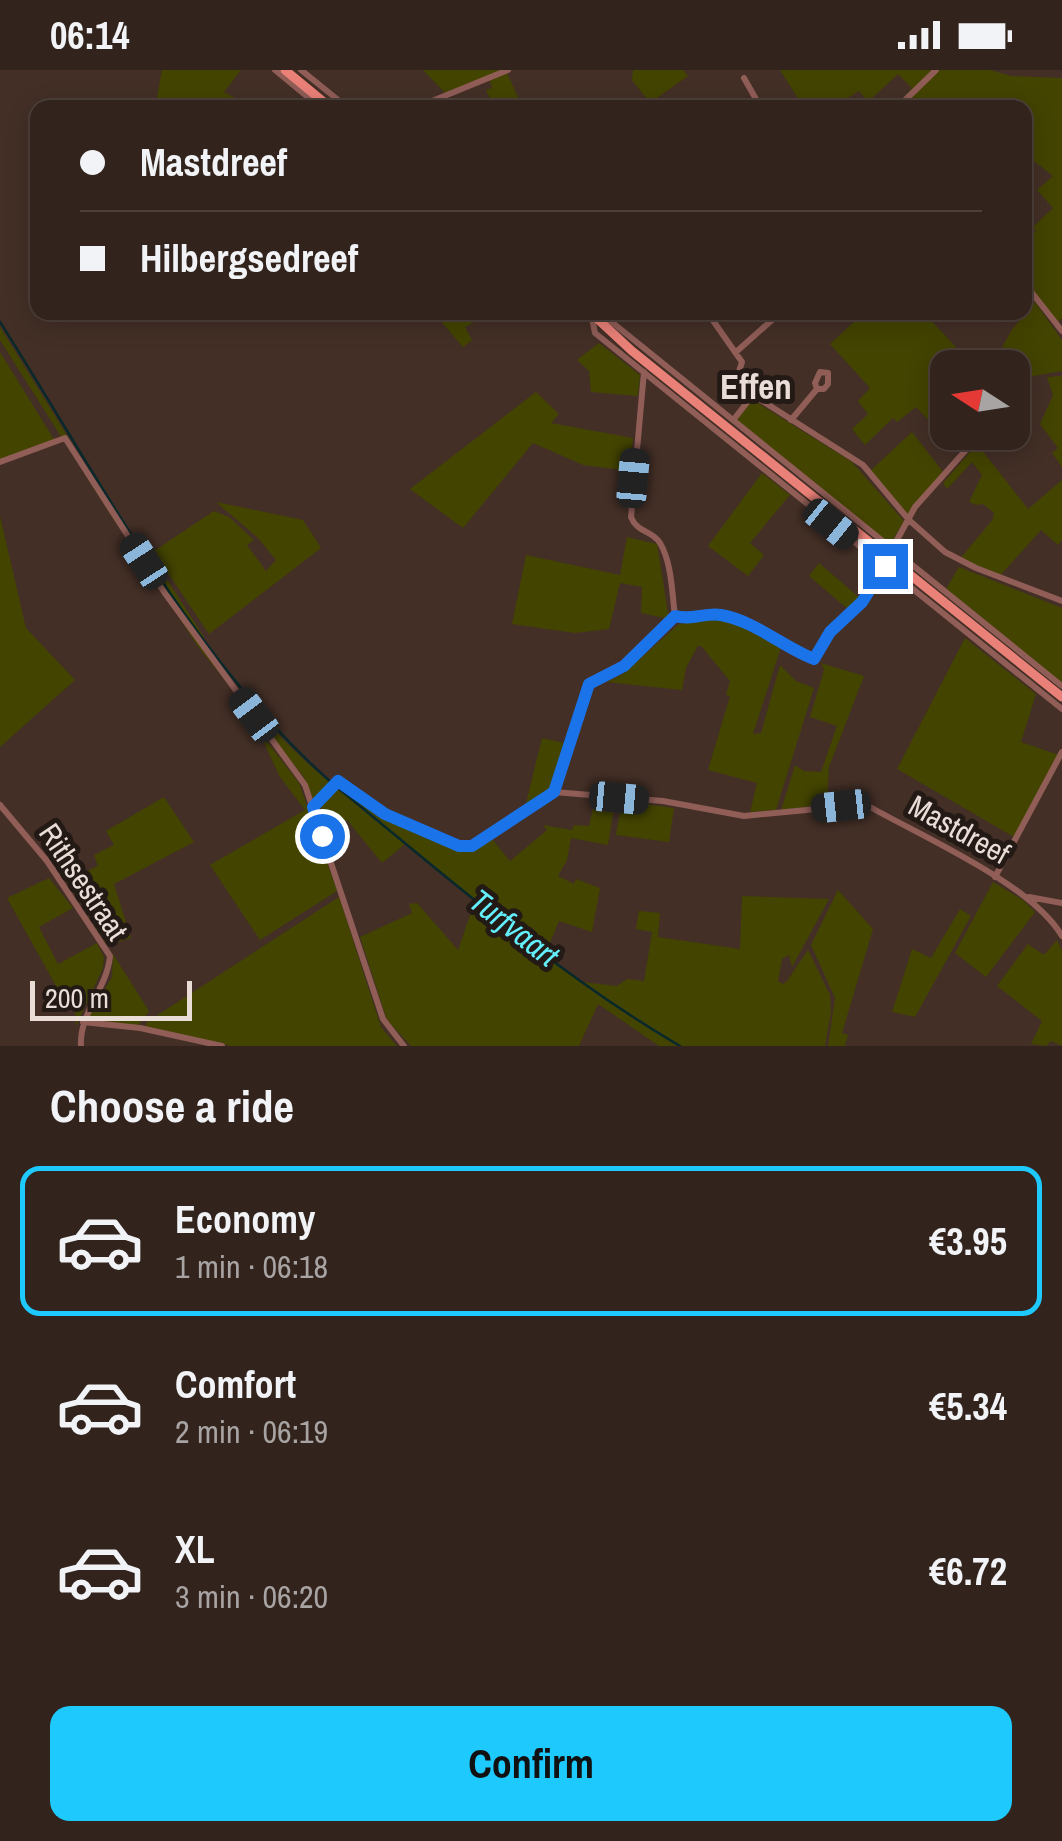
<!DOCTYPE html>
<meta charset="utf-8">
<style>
:root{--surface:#32231c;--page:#3d2f29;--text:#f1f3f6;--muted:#a8a4a3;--line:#4d403b;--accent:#1ec9fd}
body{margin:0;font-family:"Archivo Narrow",sans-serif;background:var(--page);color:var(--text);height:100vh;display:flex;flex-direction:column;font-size:38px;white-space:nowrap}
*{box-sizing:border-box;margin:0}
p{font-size:32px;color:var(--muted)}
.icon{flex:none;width:55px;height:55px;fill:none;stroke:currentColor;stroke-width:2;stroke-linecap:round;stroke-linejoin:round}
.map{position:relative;height:976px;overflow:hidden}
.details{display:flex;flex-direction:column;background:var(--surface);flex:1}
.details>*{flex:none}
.top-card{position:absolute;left:30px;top:30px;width:1002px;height:220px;border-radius:20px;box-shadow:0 5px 25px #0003,0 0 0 2px var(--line);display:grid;align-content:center;height:220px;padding:0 50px;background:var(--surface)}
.needle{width:65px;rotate:282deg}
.buttons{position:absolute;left:930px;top:280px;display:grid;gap:20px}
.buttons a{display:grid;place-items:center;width:100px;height:100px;border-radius:20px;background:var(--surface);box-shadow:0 5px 25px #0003,0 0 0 2px var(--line);font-size:50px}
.scale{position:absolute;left:30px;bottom:25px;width:162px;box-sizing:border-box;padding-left:10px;border:5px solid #eaddd7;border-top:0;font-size:28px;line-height:35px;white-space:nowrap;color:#eaddd7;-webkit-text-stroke:8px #231a16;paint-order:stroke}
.end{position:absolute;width:45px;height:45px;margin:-22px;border:12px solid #1a73e8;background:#fff;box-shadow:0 0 0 5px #fff}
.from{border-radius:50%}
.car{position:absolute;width:30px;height:60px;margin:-30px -15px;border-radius:12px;box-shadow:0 0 8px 2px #0007;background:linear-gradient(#222 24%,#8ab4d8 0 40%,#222 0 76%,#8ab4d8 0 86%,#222 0)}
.top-card b{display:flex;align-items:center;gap:35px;height:95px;font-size:38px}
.top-card b+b{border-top:2px solid var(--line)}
.top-card i{width:25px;height:25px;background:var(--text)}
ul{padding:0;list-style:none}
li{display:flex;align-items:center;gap:30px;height:150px;margin:0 20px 15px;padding:0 30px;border:5px solid transparent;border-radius:20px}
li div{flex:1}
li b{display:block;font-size:38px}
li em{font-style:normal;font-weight:700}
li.current{border-color:var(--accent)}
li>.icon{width:90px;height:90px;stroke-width:1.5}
h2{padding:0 50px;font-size:45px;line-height:120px}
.button{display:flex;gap:20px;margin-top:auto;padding:20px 50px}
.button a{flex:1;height:115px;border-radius:20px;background:var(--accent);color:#111;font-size:40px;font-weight:700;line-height:115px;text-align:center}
.status{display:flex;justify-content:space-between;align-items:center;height:70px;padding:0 50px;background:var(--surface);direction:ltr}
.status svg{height:28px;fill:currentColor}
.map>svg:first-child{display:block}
</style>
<div class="status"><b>06:14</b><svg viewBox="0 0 49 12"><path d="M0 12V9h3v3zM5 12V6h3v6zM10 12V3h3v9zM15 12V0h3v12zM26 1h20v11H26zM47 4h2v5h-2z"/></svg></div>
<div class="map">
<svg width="1062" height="976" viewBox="0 0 1062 976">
<rect width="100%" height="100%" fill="#432f26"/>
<path fill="#434400" d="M162,0H241L224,22L252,37H155Z
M423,0H503L446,24Z
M633,0H683L688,6L650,33L632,10Z
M780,0H933L894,38L912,18L898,4L868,32L859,21L833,37L804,38Z
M940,0H990L1011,6L1062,8V248L1058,252L1025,212V170L1036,161L1033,157L1053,138L1037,120L1053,106L1030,88L1025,92V38H900Z
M507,3L519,29L502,37H494L486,20L492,18L490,11Z
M1035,232L1062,270V301L1033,306L1013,330L1012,298H991L1011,261Z
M491,243L465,257L472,270L463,277L434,243Z
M864,243H924L970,292L964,297L948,298L947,356L941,363L916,337L897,352L893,348L865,375L852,359L868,344L858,331L870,318L830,274Z
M0,257L92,406L117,455L0,270Z
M599,273L640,305L638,326L591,322L589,301L577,290Z
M0,282L55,371L0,390Z
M1062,306V397L1052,383L1058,378L1040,354L1053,325L1047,307Z
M536,322L559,344L551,353L633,368L630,401L583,395L533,373L463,458L410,419Z
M751,329L852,392L904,451L890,474L736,350Z
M912,362L944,403L908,446L869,402Z
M977,374L1028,439L1062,410V470L1058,475L1041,460L999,507L959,490L993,449L994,443L983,434L976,435L969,432L982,405L972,392L947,419L943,413Z
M762,403L790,425L750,473L764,485L748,506L708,476Z
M216,432L303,450L321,478L209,564L168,503L153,509L145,487L214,441L229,447L254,470L247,475L266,501L276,490L257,467Z
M0,446L26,558L75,610L0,677Z
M627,467L657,474L669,549L641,543L642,517L620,513L609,559L575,563L512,554L526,485L620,505Z
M819,493L861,529L849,540L809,506Z
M959,497L1062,538V613L946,519Z
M166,508L204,567L201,571C243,625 278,671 332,714L314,731L304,707L199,578L156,513Z
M714,548L733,553L781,577L753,664L761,663L780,595L796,611L814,618L776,740L750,742L757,713L708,700L730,626L726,625L730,611L702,577L698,575L686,598L682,620L607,612L623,604L679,554Z
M965,568L1036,624L1021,672L1059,685L1014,767L897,699Z
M821,593L864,606L829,697L827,734L781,740L795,695L804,701L821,702L837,656L810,647L824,600Z
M258,660L299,713L337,821L260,870L210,795L305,740L280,707Z
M542,668L565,673L551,719L525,737Z
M338,715C366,737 433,781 469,778C478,777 484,773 491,768L510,791L547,760L543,755L572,760L574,755L589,756L595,729L615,731L608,775L571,768L567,790L558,806L574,814L576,809L600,818L592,862L559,851L545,884L582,912L617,916L627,909L644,911L652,862L636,859L639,841L660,843L658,867L740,879L742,826L829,829L792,897L789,885L782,889L778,911L783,914L787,911L808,880L830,925L831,942L825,976H659L598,934L579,976H411L387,950L360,867L412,843L409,834L417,833L458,880L475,831L405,774L382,793L347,750L324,759L321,735Z
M164,727L194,772L114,814L131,868L107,875L66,811L98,796L94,785L114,775L106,761Z
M622,731L674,738L669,772L616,765Z
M49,808L73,838L39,857L58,894L97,873L104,887L103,898L76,956L74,919L61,925L7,828Z
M993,812L1023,830L1035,842L986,907L955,883Z
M838,820L873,859L842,963L848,965L845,976H828L835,928L811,875Z
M339,827L381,957L397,976H231L145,958L147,952Z
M960,839L971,846L915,947L892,942L912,879L931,888Z
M1057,870L1062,881V976L1051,971L1046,976L1031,974L1042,951L997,916L1028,874L1044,885Z
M113,884L149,941L137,957L86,950L112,907Z"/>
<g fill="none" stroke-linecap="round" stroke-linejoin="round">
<path stroke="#09282b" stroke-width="2.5" d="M0,252C98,406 194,592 332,713
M338,718C448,808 557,904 680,976"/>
<path stroke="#905d57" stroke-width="6" d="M275,0L321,38
M301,0L348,38
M744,8L761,38
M415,38L508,0
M747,38L758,31
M897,38L936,0
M1025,214L1062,261
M665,242L669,247L677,242
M707,242L742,292L736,311L753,325L863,395L909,450L945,482L976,498L1062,531
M736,282L781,242
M734,349L753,325
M791,350L817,319H824L828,314V303L820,302L815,313L817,319
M0,392L65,368L164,522L305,715L383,949L404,976
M892,479L915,437L982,362
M675,546C691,551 706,542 722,545C755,552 783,576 814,589L830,562L862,531L885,496
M1062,616L608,249H597L593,253L595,263L1062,639
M554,722L589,614L624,596L675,546C672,524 672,493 660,473C652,460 637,463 631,447L644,302
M0,735L47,791L110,886C107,919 79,943 81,976
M313,737L339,711L385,744L459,776H472L554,722L663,731L744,746L859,735L872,738C927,769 1031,814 1062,866
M995,807L1062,682
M1029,827L1062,833
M83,952L140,958L222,976"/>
<path stroke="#e98178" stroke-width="9" d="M285,0L331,38
M590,242L632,281L1062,627"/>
</g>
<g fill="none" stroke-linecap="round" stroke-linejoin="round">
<path stroke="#1a73e8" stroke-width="12" d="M322,766L313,737L338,711L385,744L459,776H472L554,722L589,614L624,596L675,546C691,551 706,542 721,545C755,551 783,577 814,589L830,562L862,532L885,496"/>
</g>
<g text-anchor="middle" stroke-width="10" stroke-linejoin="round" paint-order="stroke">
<g font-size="30" fill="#eaddd7" stroke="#231a16">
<text transform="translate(959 760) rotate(29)" y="10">Mastdreef</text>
<text transform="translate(83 812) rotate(56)" y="10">Rithsestraat</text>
</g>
<g font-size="32" font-style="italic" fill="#63f0fc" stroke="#231a16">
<text transform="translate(514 858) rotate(38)" y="11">Turfvaart</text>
</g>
<g font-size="35" font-weight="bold" fill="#eaddd7" stroke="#231a16">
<text x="756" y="329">Effen</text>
</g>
</g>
</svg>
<div class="buttons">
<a><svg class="needle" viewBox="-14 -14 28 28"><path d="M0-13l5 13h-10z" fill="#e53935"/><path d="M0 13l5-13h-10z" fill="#a8a4a3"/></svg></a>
</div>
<div class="scale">200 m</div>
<i class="end from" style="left:322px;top:766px"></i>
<i class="end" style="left:885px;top:496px"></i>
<i class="car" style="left:633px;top:408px;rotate:5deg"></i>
<i class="car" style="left:831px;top:454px;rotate:129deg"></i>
<i class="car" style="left:144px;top:491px;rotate:327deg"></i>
<i class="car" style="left:254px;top:645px;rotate:323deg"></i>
<i class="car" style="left:619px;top:728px;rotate:95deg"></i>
<i class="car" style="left:841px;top:736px;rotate:264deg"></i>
<div class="top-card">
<b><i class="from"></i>Mastdreef</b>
<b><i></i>Hilbergsedreef</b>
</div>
</div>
<section class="details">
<h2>Choose a ride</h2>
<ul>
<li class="current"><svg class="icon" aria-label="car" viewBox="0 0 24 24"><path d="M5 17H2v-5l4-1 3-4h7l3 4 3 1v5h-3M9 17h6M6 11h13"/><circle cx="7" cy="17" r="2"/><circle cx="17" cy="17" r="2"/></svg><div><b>Economy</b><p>1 min · 06:18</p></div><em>€3.95</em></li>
<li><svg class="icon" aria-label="car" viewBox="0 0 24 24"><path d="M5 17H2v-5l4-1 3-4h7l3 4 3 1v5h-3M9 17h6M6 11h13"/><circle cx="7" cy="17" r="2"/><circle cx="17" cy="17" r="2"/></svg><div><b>Comfort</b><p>2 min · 06:19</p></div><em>€5.34</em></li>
<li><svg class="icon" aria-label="car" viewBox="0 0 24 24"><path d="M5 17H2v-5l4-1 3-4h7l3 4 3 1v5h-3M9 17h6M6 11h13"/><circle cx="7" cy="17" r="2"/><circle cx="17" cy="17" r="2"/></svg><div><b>XL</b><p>3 min · 06:20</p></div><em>€6.72</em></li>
</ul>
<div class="button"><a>Confirm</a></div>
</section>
